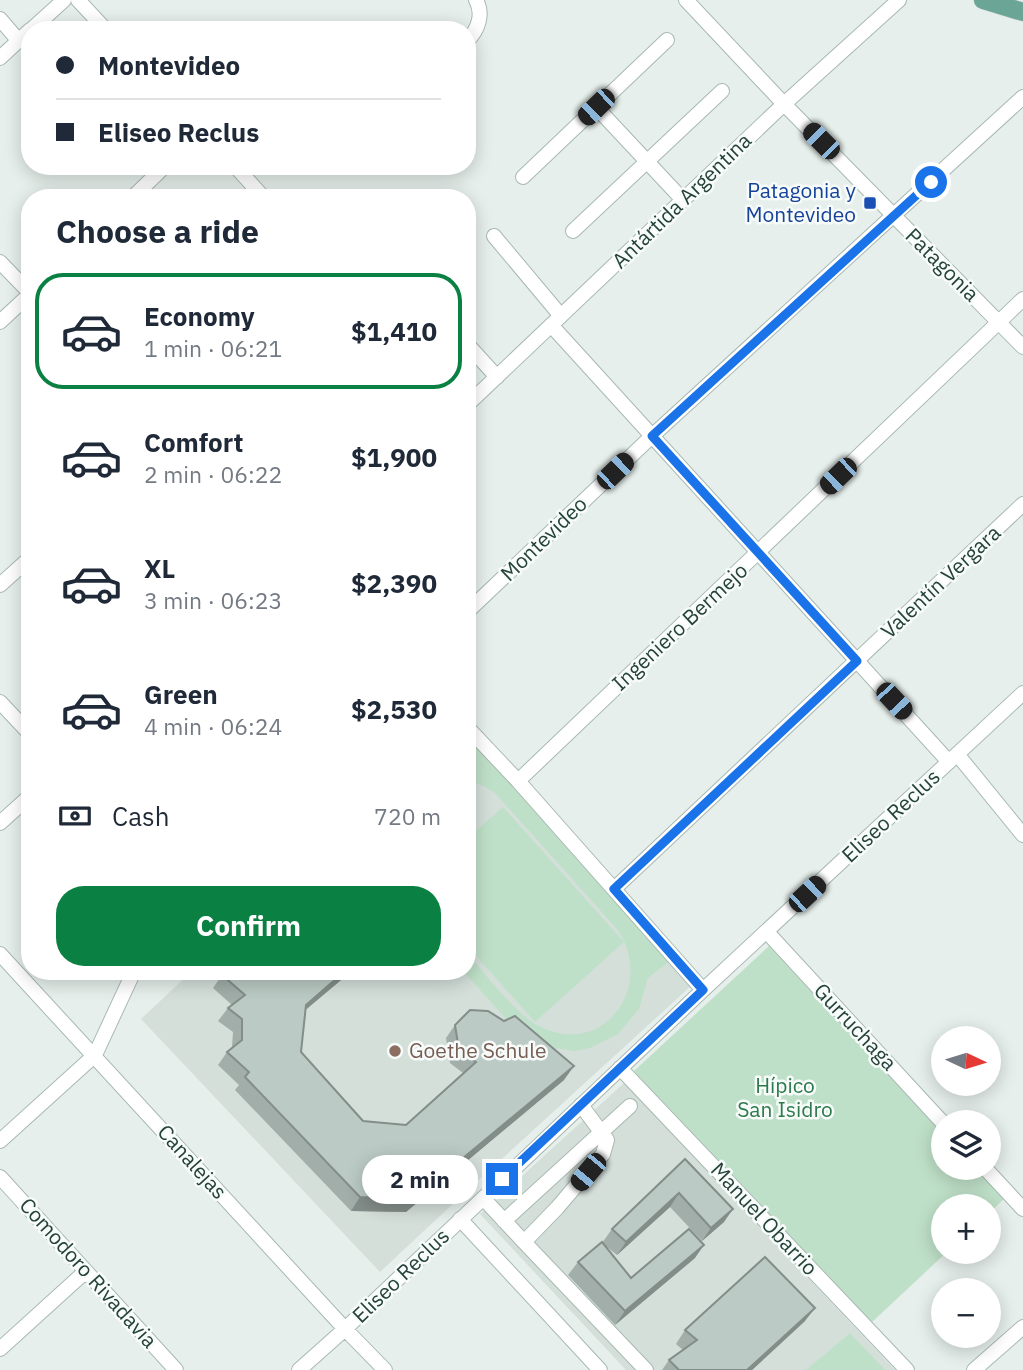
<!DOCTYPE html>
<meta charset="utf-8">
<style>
:root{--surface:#fff;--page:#f2f2f3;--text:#1f2937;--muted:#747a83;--line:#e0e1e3;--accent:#0b8043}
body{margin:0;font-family:"IBM Plex Sans",sans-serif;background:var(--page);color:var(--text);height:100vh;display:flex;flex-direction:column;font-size:26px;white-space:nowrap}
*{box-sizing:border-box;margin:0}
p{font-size:23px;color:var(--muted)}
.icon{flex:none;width:38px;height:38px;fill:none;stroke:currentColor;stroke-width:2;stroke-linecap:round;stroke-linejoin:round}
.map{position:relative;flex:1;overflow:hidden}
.panel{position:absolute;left:21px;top:189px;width:455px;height:791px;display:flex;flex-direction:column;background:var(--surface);border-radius:28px;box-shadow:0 4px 18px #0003}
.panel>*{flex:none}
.banner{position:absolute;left:21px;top:21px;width:455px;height:154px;border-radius:28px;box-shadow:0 4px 18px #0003;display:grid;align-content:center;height:154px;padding:0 35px;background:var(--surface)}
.needle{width:46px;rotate:94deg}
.buttons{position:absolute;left:931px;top:1026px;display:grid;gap:14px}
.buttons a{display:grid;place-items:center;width:70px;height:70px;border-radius:50%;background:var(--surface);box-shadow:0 4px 18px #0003;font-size:35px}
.end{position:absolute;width:32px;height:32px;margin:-16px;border:9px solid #1a73e8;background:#fff;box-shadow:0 0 0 4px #fff}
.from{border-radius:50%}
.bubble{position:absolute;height:49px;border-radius:24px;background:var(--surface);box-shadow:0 4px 18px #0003;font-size:23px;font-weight:700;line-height:49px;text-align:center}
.car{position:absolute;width:21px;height:42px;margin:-21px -10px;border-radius:9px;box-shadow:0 0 5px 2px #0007;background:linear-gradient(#222 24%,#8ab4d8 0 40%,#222 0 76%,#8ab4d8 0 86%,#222 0)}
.banner b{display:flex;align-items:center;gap:24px;height:66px;font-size:26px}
.banner b+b{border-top:2px solid var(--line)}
.banner i{width:18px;height:18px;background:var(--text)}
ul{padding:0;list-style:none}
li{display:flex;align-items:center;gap:21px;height:116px;margin:0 14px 10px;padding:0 21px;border:4px solid transparent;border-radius:28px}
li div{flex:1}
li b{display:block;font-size:26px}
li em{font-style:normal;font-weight:700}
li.on{border-color:var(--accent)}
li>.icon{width:63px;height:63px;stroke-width:1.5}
h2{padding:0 35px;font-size:32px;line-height:84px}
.pay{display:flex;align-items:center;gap:18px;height:77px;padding:0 35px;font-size:26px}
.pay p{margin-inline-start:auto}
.cta{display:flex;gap:14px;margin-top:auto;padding:14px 35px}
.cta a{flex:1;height:80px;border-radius:28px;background:var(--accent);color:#fff;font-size:28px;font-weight:700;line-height:80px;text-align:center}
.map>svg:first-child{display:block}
</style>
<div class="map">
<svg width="1023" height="1370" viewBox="0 0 1023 1370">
<rect width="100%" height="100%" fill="#e6efeb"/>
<path fill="#d4dfda" d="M467,735L692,985L492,1168L510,1187L624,1083L895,1370H626L480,1214L505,1193L486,1173L380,1272L141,1019L192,971H467Z"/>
<path fill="#bfe0c8" d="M467,735L670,961L648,978L639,1009L618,1034L590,1048L574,1051L542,1046L515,1029L463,971H467V953C488,976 518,1020 548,1030C610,1053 655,980 616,928L495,793L484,786L467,780Z
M503,807L624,942L535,1022L467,946V839Z
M769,946L943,1134V1167H974L1004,1199L989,1213V1206H943V1251H948L871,1323L634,1071Z
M850,1333L885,1370H806Z"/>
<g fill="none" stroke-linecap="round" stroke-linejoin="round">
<g stroke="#a8b8b2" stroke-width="16">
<path id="minor" d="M78,0L106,30
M686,0L784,104L1023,347
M0,19L18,40
M31,30L64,0
M467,41C478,30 484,14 476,0
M0,58L30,30
M596,107L683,200
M235,166L264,198
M523,177L667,40
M132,198L165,166
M573,231L722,91
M494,236L561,316
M0,262L30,293
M0,322L30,294
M551,325L949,762
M467,344L497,377
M467,405L784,104L899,0
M0,585L30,558
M467,612L652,436L1023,97
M0,702L30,734
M467,727L518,781L703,990
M957,754L1023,835
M518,781L1023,299
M0,823L30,796
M614,889L1023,504
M767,932L943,1123
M0,954L345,1329L385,1370
M620,1068L907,1370
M581,1105L607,1140L603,1154L557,1208L524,1242L646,1370
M0,1141L95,1055L134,971
M984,1167L1023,1209
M0,1177L176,1370
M483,1198L524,1242
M460,1219L600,1370
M504,1221L630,1106
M0,1349L86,1271
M299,1370L345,1329L703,990L1023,693
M974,1370L1023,1327"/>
</g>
<g stroke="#c2cac8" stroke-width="19">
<path id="major" d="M983,0L1023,12"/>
</g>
<use href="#minor" stroke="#fff" stroke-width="14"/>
<use href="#major" stroke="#6aa596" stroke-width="18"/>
</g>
<path fill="#a1aea9" d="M222,975H347L305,1010L301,1052L363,1121L406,1125L463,1073L450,1063L446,1038L455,1025L564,1080L406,1212L351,1211L235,1090L239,1085L218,1065L227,1052L232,1047L233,1032L218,1021L228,1008L232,1005L213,988Z
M685,1159L724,1222L702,1241L670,1207L617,1255L602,1243L631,1278L695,1258L615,1325L568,1275L578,1262L602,1243L612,1229Z
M805,1321L752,1370H662L669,1360L683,1350L676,1344L685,1330Z"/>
<path fill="#838d89" d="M345,971H349L347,975L296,1018L306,1005Z
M574,1066L564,1080L406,1212L351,1211L360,1197Z
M679,1193L670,1207L617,1255L626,1242Z
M733,1209L724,1222L702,1241L711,1228Z
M704,1245L695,1258L615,1325L625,1311Z
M815,1308L805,1321L752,1370H747Z"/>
<path fill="#bbcac4" stroke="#838d89" stroke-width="2" d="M226,971H345L306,1005L301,1052L363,1121L406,1125L476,1062L459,1050L455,1025L470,1010L488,1011L504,1021L515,1016L574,1066L415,1198L360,1197L245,1077L249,1072L227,1052L242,1040V1019L228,1008L245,995L222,975Z
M685,1159L733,1209L711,1228L679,1193L626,1242L612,1229Z
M689,1229L704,1245L625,1311L578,1262L602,1242L631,1278Z
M765,1257L815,1308L747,1370H679L669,1360L697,1340L685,1330Z"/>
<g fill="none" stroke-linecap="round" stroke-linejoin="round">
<path stroke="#1a73e8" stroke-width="9" d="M502,1179L703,990L614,889L857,661L652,436L931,182"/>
</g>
<rect fill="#1a4fb4" stroke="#f7fbf9" stroke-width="2.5" x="863" y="196" width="14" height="14" rx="3.5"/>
<circle fill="#8d6e63" stroke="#f7fbf9" stroke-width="2.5" cx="395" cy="1051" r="7"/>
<g text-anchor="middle" stroke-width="5" stroke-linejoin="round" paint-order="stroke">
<g font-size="21" fill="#164399" stroke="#f7fbf9" text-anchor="end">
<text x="856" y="198">Patagonia y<tspan x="856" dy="24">Montevideo</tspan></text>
</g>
<g font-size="21" fill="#24423a" stroke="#f7fbf9">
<text transform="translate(682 201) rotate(-44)" y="7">Antártida Argentina</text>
<text transform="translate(942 265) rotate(45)" y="7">Patagonia</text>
<text transform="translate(544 539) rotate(-44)" y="7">Montevideo</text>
<text transform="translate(941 582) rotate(-43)" y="7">Valentín Vergara</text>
<text transform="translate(680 627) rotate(-43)" y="7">Ingeniero Bermejo</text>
<text transform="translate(891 816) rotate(-43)" y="7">Eliseo Reclus</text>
<text transform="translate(855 1027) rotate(47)" y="7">Gurruchaga</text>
<text transform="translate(192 1162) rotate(48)" y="7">Canalejas</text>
<text transform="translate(764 1219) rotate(47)" y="7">Manuel Obarrio</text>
<text transform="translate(88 1273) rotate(48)" y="7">Comodoro Rivadavia</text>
<text transform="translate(401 1276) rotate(-44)" y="7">Eliseo Reclus</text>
</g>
<g font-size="21" fill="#785e54" stroke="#f7fbf9" text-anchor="start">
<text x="409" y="1058">Goethe Schule</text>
</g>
<g font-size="21" fill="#2d7a4b" stroke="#f7fbf9">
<text x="785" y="1093">Hípico<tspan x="785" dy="24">San Isidro</tspan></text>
</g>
</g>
</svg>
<div class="buttons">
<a><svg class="needle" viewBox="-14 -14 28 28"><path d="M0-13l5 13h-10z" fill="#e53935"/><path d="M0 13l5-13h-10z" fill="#747a83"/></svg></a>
<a><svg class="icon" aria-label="layers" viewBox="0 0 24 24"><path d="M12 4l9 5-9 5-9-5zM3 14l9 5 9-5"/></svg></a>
<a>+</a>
<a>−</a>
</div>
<i class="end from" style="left:931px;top:182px"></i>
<i class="end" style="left:502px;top:1179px"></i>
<div class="bubble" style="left:362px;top:1155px;width:116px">2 min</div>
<i class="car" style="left:596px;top:107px;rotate:226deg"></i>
<i class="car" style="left:821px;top:141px;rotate:315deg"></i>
<i class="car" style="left:615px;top:471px;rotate:46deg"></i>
<i class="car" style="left:838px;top:476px;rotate:226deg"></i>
<i class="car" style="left:894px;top:701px;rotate:137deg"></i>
<i class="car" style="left:807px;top:894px;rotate:47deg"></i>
<i class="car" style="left:588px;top:1172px;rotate:220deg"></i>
<div class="banner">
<b><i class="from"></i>Montevideo</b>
<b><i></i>Eliseo Reclus</b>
</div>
<section class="panel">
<h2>Choose a ride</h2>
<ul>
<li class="on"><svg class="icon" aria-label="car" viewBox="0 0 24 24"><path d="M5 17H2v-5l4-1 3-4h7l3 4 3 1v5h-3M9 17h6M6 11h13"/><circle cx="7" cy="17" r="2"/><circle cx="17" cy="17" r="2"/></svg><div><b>Economy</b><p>1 min · 06:21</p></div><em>$1,410</em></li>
<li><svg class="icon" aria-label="car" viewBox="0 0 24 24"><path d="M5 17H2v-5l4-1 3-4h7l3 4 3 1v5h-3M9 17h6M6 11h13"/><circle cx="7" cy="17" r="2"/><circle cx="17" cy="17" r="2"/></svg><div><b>Comfort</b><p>2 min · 06:22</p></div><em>$1,900</em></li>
<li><svg class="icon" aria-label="car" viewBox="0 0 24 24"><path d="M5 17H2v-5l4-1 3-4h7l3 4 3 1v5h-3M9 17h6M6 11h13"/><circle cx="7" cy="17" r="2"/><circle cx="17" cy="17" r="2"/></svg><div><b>XL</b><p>3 min · 06:23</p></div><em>$2,390</em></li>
<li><svg class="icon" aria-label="car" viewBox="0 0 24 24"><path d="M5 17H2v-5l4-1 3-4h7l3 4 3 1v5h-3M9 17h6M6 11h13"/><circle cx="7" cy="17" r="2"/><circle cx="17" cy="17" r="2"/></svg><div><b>Green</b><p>4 min · 06:24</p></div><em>$2,530</em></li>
</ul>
<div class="pay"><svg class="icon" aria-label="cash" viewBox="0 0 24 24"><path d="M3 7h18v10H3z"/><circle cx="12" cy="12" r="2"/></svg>Cash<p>720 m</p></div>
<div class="cta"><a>Confirm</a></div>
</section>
</div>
